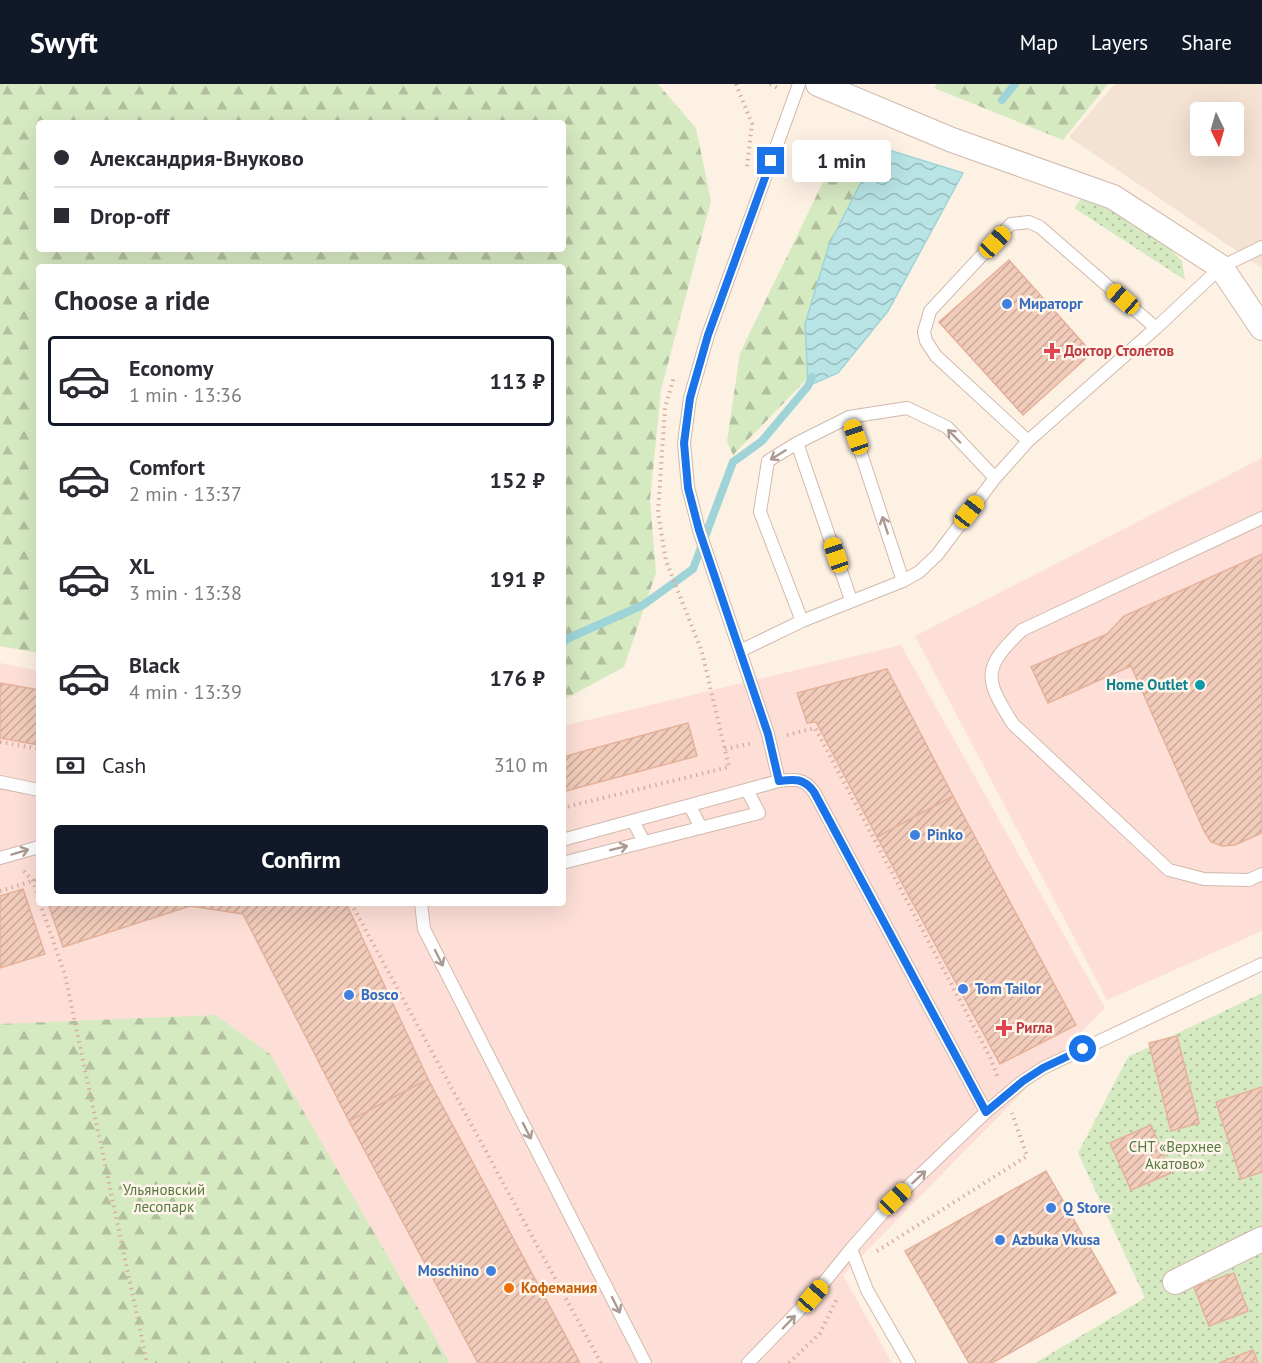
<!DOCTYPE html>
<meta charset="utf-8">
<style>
:root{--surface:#fff;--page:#f2f2f3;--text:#2b2b33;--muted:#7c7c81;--line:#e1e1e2;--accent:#111827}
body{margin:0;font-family:"PT Sans",sans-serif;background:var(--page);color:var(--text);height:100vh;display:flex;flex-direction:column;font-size:22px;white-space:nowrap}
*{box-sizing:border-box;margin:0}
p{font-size:20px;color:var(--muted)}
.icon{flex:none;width:33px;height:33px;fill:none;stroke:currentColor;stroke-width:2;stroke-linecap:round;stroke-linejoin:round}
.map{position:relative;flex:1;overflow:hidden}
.sheet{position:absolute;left:36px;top:180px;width:530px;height:642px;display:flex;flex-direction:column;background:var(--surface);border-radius:6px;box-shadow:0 6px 24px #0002}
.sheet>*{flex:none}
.hud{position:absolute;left:36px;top:36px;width:530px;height:132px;border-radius:6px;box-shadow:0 6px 24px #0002;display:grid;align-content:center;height:132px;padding:0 18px;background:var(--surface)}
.needle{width:39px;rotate:175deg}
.fabs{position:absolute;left:1190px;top:18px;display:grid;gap:12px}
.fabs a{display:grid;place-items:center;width:54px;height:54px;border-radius:6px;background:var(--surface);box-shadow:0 6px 24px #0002;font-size:30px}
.end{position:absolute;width:27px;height:27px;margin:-14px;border:8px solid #1a73e8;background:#fff;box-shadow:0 0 0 3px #fff}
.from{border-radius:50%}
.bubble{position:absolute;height:42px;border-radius:6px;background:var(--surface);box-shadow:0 6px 24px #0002;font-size:20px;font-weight:700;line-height:42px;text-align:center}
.car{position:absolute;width:18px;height:36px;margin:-18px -9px;border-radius:8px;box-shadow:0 0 4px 2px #0007;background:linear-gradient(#f5c518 24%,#345 0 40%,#f5c518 0 76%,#345 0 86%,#f5c518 0)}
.hud b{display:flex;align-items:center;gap:21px;height:57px;font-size:22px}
.hud b+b{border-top:2px solid var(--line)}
.hud i{width:15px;height:15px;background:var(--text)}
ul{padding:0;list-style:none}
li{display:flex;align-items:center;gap:18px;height:90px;margin:0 12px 9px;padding:0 6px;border:3px solid transparent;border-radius:6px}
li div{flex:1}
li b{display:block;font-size:22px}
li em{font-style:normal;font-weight:700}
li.on{border-color:var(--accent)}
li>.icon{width:54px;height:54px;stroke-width:1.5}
h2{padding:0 18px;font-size:27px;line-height:72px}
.pay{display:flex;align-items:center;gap:15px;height:66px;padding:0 18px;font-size:22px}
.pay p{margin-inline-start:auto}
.action{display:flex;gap:12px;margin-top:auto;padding:12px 18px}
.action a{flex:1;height:69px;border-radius:6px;background:var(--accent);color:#fff;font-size:24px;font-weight:700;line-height:69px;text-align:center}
header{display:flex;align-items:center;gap:36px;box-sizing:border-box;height:84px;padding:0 30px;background:var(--accent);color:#fff}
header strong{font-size:28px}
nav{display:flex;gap:33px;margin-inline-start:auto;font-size:21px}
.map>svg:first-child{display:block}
</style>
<header>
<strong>Swyft</strong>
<nav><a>Map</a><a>Layers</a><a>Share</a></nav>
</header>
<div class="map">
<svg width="1262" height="1279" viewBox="0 0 1262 1279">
<defs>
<pattern id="grass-dots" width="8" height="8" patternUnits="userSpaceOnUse" patternTransform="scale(1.5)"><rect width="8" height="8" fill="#d6eac2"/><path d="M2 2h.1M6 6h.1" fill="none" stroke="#b2c0a0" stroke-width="1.8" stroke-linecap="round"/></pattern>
<pattern id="forest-firs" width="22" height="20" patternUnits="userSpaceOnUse" patternTransform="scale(1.5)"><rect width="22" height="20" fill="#d6eac2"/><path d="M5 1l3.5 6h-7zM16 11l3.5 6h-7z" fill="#b2c0a0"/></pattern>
<pattern id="water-waves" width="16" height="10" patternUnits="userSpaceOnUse" patternTransform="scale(1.5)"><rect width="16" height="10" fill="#b8e4e6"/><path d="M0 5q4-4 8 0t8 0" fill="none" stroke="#9abcbc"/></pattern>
<pattern id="building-hatch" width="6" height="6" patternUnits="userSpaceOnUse" patternTransform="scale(1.5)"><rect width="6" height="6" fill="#f2ccbb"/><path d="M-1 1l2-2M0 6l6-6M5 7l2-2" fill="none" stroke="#c9a89a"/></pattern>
</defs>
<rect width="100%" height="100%" fill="#fdf1e4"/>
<path fill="#f4e2d2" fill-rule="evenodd" d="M1115,0H1262V184L1069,53ZM1200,28H1233V62H1200Z"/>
<path fill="#fddfd7" d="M1262,374V847L1107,916L915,552Z
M901,561L1105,924L843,1191L892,1279H0V579L39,587V819H562L563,642Z"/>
<path fill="url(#grass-dots)" d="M1084,111L1161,155L1182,177L1185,196L1074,124Z
M1262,909V1279H1035L1145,1214L1078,1069L1128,973Z"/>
<path fill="url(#forest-firs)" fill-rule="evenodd" d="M0,0H658L696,44L711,117L661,306L650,416L656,489L624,583L563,616L562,183H39V569L0,562ZM39,39H562V165H39Z
M937,0H1108L1063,56L934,4Z
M879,63L829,161L805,240L808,294L733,371L727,357L740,269L825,94Z
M216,931L270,970L450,1279H0V940Z"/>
<path fill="url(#water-waves)" stroke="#9ed4d8" stroke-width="1.5" d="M879,63L963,89L888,227L838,289L808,302L805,240L829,161Z"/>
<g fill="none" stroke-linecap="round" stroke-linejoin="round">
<path stroke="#9ed4d8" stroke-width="8" d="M1002,16L1015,0
M562,559L571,553L643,521L693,485L733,378L762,357L808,302L812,293"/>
</g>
<path fill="url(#building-hatch)" stroke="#e5b19b" stroke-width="1.5" d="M1009,176L1092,269L1023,331L939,238Z
M1262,470V749L1235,761L1222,762L1211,758L1204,747L1131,582L1048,619L1031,583L1107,550L1124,532Z
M887,585L953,712L877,753L816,638L807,639L797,609Z
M0,599L39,606V661L0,654Z
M688,639L697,672L562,708V673Z
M953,712L1076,941L1000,980L877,753Z
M23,805L45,870L0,884V812Z
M48,819H346L428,995L349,1037L243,830L190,822L63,863Z
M1177,952L1199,1039L1171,1047L1149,959Z
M428,995L580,1279H478L349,1037Z
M1262,1003V1088L1241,1095L1216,1018Z
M1151,1041L1171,1089L1131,1106L1110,1059Z
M1046,1087L1116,1209L992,1279H969L905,1167Z
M1234,1189L1248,1227L1209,1242L1194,1203Z
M1253,1266L1258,1279H1219Z"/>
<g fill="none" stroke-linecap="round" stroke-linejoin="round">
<g stroke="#d0b9ad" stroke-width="14">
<path id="lane" d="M849,333L903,497
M1028,357L936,272L926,257L924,248L930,227L1011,140L1029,138L1040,143L1156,244
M797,359L851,516
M1262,434L1022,546C983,584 983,593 1013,640L1169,786L1204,795L1249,796L1262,790
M802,537L760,428L768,377L797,359L849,333L907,324L947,343L995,394
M740,567L802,537L903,497L919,488L937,471L995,394L1028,357L1156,244L1221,183L1262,163
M779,697L768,650L699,446L688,403L684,359L690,314L708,251L799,0
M0,698L39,706
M690,722L701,744
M633,737L644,758
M562,756L779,697C795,695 804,694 814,708L986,1028L895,1115L851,1165L813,1212L748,1279
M0,774L39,763
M562,779L759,729L747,706
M421,819L424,845L645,1279
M986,1028L1023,997L1043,984L1262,880
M851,1165L867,1206L909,1279"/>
</g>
<g stroke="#d0b9ad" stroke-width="26">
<path id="street" d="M818,0L952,56L1113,113L1221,183L1262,244
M1175,1198L1262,1155"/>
</g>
<path stroke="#d7af9e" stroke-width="4" stroke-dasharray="1.5 4.5" stroke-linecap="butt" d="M736,0L752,40L747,83
M770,0L780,5
M787,651L815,644L990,973L998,994
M0,658L39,665
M725,665L753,659
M562,724L729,683L702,568L666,477L658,429L665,324L674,293
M24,787L33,797L39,815
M0,807L39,795
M40,819L65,891L147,1279
M351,819L601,1279
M877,1167L1027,1072L1012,1029
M789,1279L820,1249L838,1213"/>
<use href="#lane" stroke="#fff" stroke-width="12"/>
<use href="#street" stroke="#fff" stroke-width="24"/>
</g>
<defs><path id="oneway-shaft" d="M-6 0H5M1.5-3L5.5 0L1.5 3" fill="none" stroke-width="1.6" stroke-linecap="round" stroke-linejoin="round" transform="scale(1.5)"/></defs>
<g stroke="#ac9992">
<use href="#oneway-shaft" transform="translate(954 352) rotate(-134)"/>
<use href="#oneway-shaft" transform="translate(778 371) rotate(148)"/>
<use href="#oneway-shaft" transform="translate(885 441) rotate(-108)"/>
<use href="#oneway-shaft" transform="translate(619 764) rotate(-14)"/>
<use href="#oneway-shaft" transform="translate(20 768) rotate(-17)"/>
<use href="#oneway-shaft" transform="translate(439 874) rotate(63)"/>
<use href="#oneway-shaft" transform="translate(527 1047) rotate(63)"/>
<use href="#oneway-shaft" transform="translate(919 1093) rotate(-43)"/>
<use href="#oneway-shaft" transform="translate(616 1221) rotate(63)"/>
<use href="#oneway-shaft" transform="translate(789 1238) rotate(-46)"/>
</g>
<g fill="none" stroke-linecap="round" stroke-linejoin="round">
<path stroke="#1a73e8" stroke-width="8" d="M771,77L708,251L690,314L684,359L688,404L699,446L768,650L779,697C795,695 804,694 814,708L986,1028L1023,997L1043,984L1083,965"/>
</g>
<g fill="#3f7fe0" stroke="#fff5ea" stroke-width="2">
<circle cx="1007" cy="220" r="6"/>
<circle cx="915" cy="751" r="6"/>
<circle cx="963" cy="905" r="6"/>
<circle cx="349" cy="911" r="6"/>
<circle cx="1051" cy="1124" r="6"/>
<circle cx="1000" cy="1156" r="6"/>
<circle cx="491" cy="1187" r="6"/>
</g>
<g fill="#e0444e" stroke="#fff5ea" stroke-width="2">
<path d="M1049 258h6v6h6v6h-6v6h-6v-6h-6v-6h6z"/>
<path d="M1001 935h6v6h6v6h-6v6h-6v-6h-6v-6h6z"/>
</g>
<circle fill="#0f9aa8" stroke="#fff5ea" stroke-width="2" cx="1200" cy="601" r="6"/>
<circle fill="#e8710a" stroke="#fff5ea" stroke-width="2" cx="509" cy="1204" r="6"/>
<g text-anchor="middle" stroke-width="5" stroke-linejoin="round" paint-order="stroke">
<g font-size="15" font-weight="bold" fill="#366cbe" stroke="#fff5ea" text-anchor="start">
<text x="1019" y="225">Мираторг</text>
<text x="927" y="756">Pinko</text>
<text x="975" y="910">Tom Tailor</text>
<text x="361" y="916">Bosco</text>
<text x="1063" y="1129">Q Store</text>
<text x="1012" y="1161">Azbuka Vkusa</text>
<text x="479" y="1192" text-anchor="end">Moschino</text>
</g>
<g font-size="15" font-weight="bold" fill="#be3a42" stroke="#fff5ea" text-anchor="start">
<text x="1064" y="272">Доктор Столетов</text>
<text x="1016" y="949">Ригла</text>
</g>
<g font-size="15" font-weight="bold" fill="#0d838f" stroke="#fff5ea" text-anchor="end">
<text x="1188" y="606">Home Outlet</text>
</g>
<g font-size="15" fill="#577b41" stroke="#fff5ea">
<text x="1175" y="1068">СНТ «Верхнее<tspan x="1175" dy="17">Акатово»</tspan></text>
<text x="164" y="1111">Ульяновский<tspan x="164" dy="17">лесопарк</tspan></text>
</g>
<g font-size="15" font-weight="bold" fill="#c56008" stroke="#fff5ea" text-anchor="start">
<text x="521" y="1209">Кофемания</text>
</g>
</g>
</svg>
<div class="fabs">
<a><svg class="needle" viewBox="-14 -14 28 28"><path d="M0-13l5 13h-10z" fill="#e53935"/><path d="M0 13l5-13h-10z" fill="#7c7c81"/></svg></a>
</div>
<i class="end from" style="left:1083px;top:965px"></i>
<i class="end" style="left:771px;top:77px"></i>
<div class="bubble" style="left:792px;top:56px;width:99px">1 min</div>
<i class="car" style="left:995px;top:158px;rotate:43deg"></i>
<i class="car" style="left:1123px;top:215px;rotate:311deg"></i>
<i class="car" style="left:856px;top:353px;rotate:341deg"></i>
<i class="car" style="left:969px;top:428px;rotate:38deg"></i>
<i class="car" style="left:836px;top:471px;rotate:341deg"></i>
<i class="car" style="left:895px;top:1115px;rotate:46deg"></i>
<i class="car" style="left:813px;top:1212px;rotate:41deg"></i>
<div class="hud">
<b><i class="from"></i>Александрия-Внуково</b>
<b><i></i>Drop-off</b>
</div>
<section class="sheet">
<h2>Choose a ride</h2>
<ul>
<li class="on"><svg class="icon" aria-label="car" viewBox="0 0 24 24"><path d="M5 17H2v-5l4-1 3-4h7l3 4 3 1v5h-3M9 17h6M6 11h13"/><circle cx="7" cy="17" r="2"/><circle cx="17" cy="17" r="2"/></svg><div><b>Economy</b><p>1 min · 13:36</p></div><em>113 ₽</em></li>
<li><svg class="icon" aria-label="car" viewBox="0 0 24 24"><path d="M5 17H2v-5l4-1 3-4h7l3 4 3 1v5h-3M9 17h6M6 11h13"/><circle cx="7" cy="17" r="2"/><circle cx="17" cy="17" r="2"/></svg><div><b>Comfort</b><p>2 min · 13:37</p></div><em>152 ₽</em></li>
<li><svg class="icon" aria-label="car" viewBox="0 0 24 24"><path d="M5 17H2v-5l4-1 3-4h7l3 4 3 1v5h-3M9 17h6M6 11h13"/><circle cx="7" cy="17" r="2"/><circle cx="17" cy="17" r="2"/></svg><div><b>XL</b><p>3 min · 13:38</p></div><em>191 ₽</em></li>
<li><svg class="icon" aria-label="car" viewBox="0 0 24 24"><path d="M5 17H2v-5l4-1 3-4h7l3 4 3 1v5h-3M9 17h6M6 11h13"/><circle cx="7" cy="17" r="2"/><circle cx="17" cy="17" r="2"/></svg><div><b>Black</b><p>4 min · 13:39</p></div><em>176 ₽</em></li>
</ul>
<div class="pay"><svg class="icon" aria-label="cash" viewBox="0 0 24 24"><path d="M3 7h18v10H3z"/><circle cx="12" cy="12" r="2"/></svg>Cash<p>310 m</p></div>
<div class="action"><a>Confirm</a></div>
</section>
</div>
